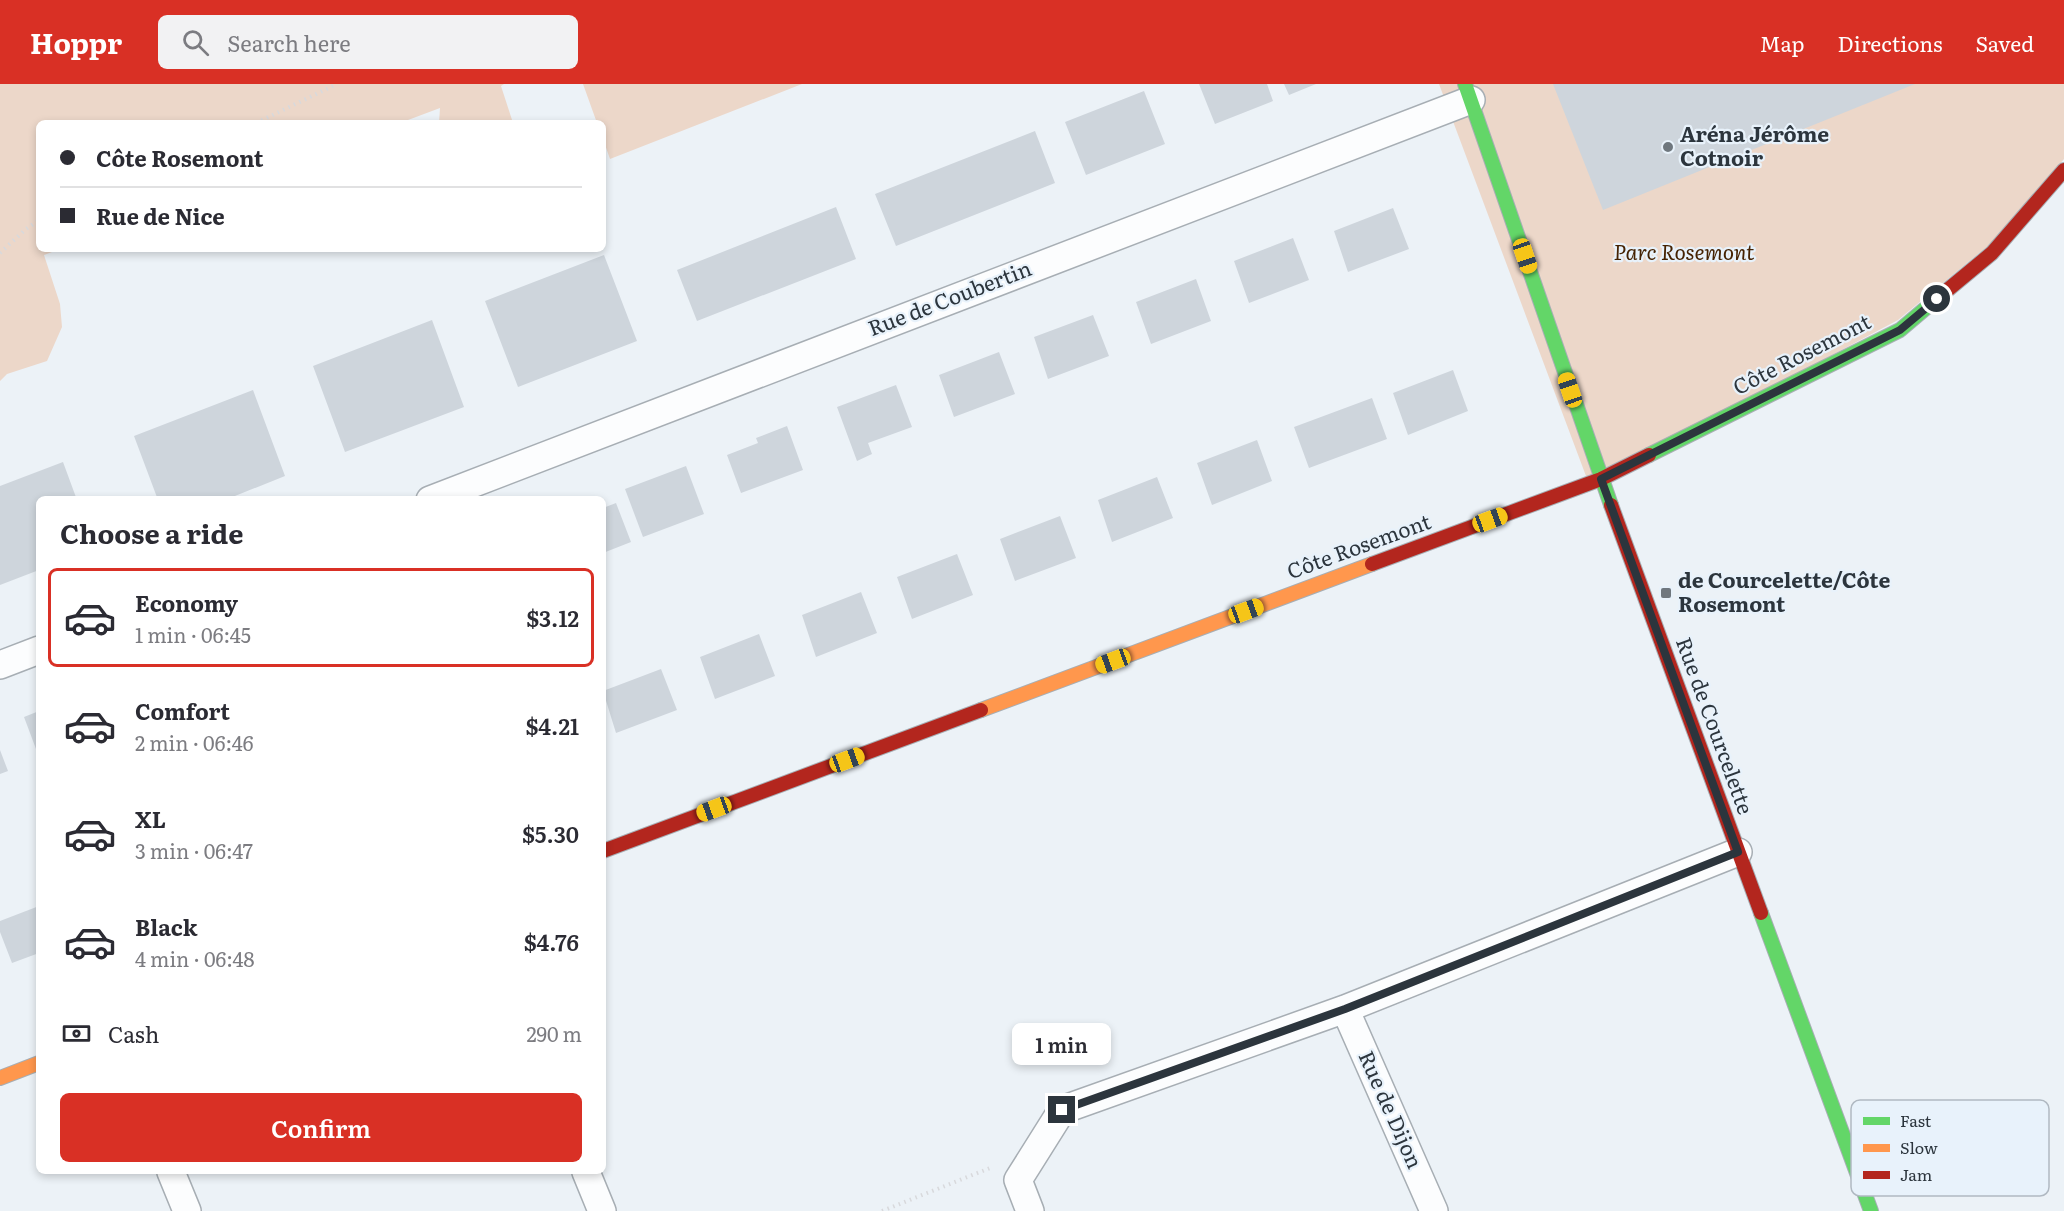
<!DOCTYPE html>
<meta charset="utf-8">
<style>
:root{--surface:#fff;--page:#f2f2f3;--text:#2b2b33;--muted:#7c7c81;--line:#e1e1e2;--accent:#d93025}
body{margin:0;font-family:Literata,serif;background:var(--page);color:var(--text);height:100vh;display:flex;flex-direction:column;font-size:22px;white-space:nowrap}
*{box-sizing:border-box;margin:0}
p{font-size:20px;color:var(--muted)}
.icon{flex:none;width:33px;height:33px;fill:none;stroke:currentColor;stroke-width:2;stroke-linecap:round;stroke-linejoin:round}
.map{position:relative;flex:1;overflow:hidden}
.drawer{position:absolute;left:36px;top:412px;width:570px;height:678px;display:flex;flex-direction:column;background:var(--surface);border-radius:9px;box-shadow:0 3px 9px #0003}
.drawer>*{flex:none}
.guide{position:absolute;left:36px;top:36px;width:570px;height:132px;border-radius:9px;box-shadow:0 3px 9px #0003;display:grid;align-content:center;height:132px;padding:0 24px;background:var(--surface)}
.end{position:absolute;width:27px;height:27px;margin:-14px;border:8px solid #2c353d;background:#fff;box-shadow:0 0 0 3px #fff}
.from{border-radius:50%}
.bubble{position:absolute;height:42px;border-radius:9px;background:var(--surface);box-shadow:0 3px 9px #0003;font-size:20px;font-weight:600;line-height:42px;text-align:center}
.car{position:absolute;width:18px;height:36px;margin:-18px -9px;border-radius:8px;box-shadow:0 0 4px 2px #0007;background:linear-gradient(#f5c518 24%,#345 0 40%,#f5c518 0 76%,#345 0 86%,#f5c518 0)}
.guide b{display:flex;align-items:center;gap:21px;height:57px;font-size:22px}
.guide b+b{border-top:2px solid var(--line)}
.guide i{width:15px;height:15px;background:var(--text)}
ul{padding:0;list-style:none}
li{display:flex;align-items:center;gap:18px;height:99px;margin:0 12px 9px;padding:0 12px;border:3px solid transparent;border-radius:9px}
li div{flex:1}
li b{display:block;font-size:22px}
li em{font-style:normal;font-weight:600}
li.selected{border-color:var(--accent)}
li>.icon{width:54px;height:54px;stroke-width:1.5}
h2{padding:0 24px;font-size:27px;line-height:72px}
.pay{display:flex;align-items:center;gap:15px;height:66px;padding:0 24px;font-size:22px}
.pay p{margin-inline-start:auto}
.button{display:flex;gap:12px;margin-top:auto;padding:12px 24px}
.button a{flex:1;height:69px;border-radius:9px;background:var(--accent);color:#fff;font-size:24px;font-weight:600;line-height:69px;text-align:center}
header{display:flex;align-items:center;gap:36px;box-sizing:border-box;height:84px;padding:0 30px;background:var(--accent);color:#fff}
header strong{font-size:28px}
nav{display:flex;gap:33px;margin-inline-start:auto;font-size:21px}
.search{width:420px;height:54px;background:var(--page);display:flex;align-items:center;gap:15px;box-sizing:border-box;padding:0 21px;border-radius:9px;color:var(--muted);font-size:22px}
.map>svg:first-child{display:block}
</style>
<header>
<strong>Hoppr</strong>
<div class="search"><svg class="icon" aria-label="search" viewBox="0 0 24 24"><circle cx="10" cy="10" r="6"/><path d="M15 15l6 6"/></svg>Search here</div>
<nav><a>Map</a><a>Directions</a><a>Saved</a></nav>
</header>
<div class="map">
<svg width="2064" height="1127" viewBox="0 0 2064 1127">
<rect width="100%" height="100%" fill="#ecf2f7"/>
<path fill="#ecd7c9" d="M0,0H504L501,2L513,39H439L440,24L400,39H39V165H60L44,171L60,220L62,243L47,277L7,290L0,297Z
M583,0H802L610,75L603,55V39H597Z
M1439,0H2064V75L1989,161L1898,236L1589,400Z"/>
<path fill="#ced5dc" d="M1199,0H1267L1273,17L1215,40Z
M1284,0H1316L1289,11Z
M1553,0H1915L1603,126Z
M1144,7L1165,60L1086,91L1065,38Z
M1035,47L1055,99L896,162L875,110Z
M836,123L856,175L697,237L677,186Z
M1393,124L1409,165L1348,188L1334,147Z
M1293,154L1309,196L1249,219L1234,177Z
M604,171L637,257L518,303L485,217Z
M1196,195L1211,237L1151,260L1136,218Z
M1093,231L1109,272L1048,295L1034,253Z
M432,236L464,323L345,368L313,282Z
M999,268L1015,310L954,333L939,291Z
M1453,286L1468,327L1408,351L1393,309Z
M896,301L912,343L868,359L872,370L857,377L837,323Z
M253,306L285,392L225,416H158L134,352Z
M1372,314L1387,355L1309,384L1294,343Z
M787,342L803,386L741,409L727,371L758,359L756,354Z
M1257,356L1272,397L1212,421L1197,379Z
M63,378L77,416H39V486L0,501V402Z
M686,382L704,430L643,453L625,405Z
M1157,393L1173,434L1112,458L1098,416Z
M616,419L631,458L603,469V424Z
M1060,432L1076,474L1015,497L1000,455Z
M957,470L973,511L912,535L897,493Z
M861,508L877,549L816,573L802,531Z
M759,550L775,592L715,615L700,573Z
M661,585L677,626L616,649L603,607Z
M39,627V673L24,633Z
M0,666L8,687L0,690Z
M39,822V869L12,879L0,848V837Z"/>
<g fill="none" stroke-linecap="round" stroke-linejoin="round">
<g stroke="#a7aeb4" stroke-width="30">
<path id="street" d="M430,416L1471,16
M0,581L39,566
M1345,925L1434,1127
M171,1088L187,1127
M586,1088L602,1127
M1030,1127L1018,1096L1062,1026L1345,925L1738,768"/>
</g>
<g stroke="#a7aeb4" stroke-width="16">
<path id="fast" d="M1465,0L1611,421
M1649,371L1900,246L1933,218
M1761,829L1871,1127"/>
</g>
<g stroke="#a7aeb4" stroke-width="16">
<path id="slow" d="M981,626L1372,480
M0,994L39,979"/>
</g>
<g stroke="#a7aeb4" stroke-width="16">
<path id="jam" d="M1933,218L1992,169L2064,86
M1611,421L1761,829
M1372,480L1601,395L1649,371
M603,767L981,626"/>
</g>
<path stroke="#d8d9dc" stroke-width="4" stroke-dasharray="1.5 4.5" stroke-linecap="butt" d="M256,39L337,0
M0,169L26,145L39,136
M882,1127L990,1084"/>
<use href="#street" stroke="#fcfdfe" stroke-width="27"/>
<use href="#fast" stroke="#63d668" stroke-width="14"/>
<use href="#slow" stroke="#ff974d" stroke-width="14"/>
<use href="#jam" stroke="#b3261e" stroke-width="14"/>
</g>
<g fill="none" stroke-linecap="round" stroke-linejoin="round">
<path stroke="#2c353d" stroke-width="8" d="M1062,1026L1345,925L1738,768L1601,395L1900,246L1937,215"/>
</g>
<g fill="#6f777e" stroke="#e8f2fb" stroke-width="2">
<circle cx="1668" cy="63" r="6"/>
<rect x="1660" y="503" width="12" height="12" rx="3"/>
</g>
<g text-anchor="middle" stroke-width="4.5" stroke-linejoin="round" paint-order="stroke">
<g font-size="21" font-weight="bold" fill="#2c353d" stroke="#e8f2fb" text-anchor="start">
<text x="1680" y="58">Aréna Jérôme<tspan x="1680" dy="24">Cotnoir</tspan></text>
<text x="1678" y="504">de Courcelette/Côte<tspan x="1678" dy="24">Rosemont</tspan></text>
</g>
<g font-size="21" font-style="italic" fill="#452202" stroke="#e8f2fb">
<text x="1684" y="176">Parc Rosemont</text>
</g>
<g font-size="21" fill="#2c353d" stroke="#e8f2fb">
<text transform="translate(950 215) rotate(-21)" y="7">Rue de Coubertin</text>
<text transform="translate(1802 271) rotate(-27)" y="7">Côte Rosemont</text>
<text transform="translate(1359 463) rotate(-20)" y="7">Côte Rosemont</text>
<text transform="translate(1714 642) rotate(70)" y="7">Rue de Courcelette</text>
<text transform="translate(1390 1026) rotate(66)" y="7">Rue de Dijon</text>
</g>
</g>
<rect x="1851" y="1016" width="198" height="96" rx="9" fill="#e8f2fb" stroke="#b0b9c2" stroke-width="1.5"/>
<rect x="1863" y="1033" width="27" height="8" fill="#63d668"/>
<rect x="1863" y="1060" width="27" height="8" fill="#ff974d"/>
<rect x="1863" y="1087" width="27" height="8" fill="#b3261e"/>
<g font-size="16" fill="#2c353d">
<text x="1900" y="1043">Fast</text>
<text x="1900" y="1070">Slow</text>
<text x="1900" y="1097">Jam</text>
</g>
</svg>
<i class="end from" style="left:1937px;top:215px"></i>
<i class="end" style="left:1062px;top:1026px"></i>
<div class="bubble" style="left:1012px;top:939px;width:99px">1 min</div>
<i class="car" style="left:1525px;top:172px;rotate:161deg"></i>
<i class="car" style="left:1570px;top:306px;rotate:341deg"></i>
<i class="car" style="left:1490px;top:436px;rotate:70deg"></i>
<i class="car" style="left:1246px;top:527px;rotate:70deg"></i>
<i class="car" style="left:1113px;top:577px;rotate:250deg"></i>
<i class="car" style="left:847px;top:676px;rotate:70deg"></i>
<i class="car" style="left:714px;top:725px;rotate:250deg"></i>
<div class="guide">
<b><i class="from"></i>Côte Rosemont</b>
<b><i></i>Rue de Nice</b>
</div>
<section class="drawer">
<h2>Choose a ride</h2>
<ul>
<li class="selected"><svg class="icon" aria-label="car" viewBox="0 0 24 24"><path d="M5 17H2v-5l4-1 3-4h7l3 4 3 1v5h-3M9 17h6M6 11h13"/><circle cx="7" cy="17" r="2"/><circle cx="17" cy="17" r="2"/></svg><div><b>Economy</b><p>1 min · 06:45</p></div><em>$3.12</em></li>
<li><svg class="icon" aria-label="car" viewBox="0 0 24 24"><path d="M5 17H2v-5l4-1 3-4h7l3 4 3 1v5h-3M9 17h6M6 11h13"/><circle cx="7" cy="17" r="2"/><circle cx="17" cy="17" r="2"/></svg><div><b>Comfort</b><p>2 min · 06:46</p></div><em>$4.21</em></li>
<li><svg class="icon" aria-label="car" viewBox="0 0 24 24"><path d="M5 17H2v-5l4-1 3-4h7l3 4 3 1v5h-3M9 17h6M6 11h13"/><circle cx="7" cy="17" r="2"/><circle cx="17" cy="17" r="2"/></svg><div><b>XL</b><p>3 min · 06:47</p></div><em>$5.30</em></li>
<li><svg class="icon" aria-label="car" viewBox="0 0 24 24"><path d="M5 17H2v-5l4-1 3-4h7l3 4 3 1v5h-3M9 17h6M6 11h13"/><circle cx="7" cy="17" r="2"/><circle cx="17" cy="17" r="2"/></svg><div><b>Black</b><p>4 min · 06:48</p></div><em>$4.76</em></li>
</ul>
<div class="pay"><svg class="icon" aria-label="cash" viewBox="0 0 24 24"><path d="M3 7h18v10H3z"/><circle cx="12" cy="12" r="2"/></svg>Cash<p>290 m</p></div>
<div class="button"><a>Confirm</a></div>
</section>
</div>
